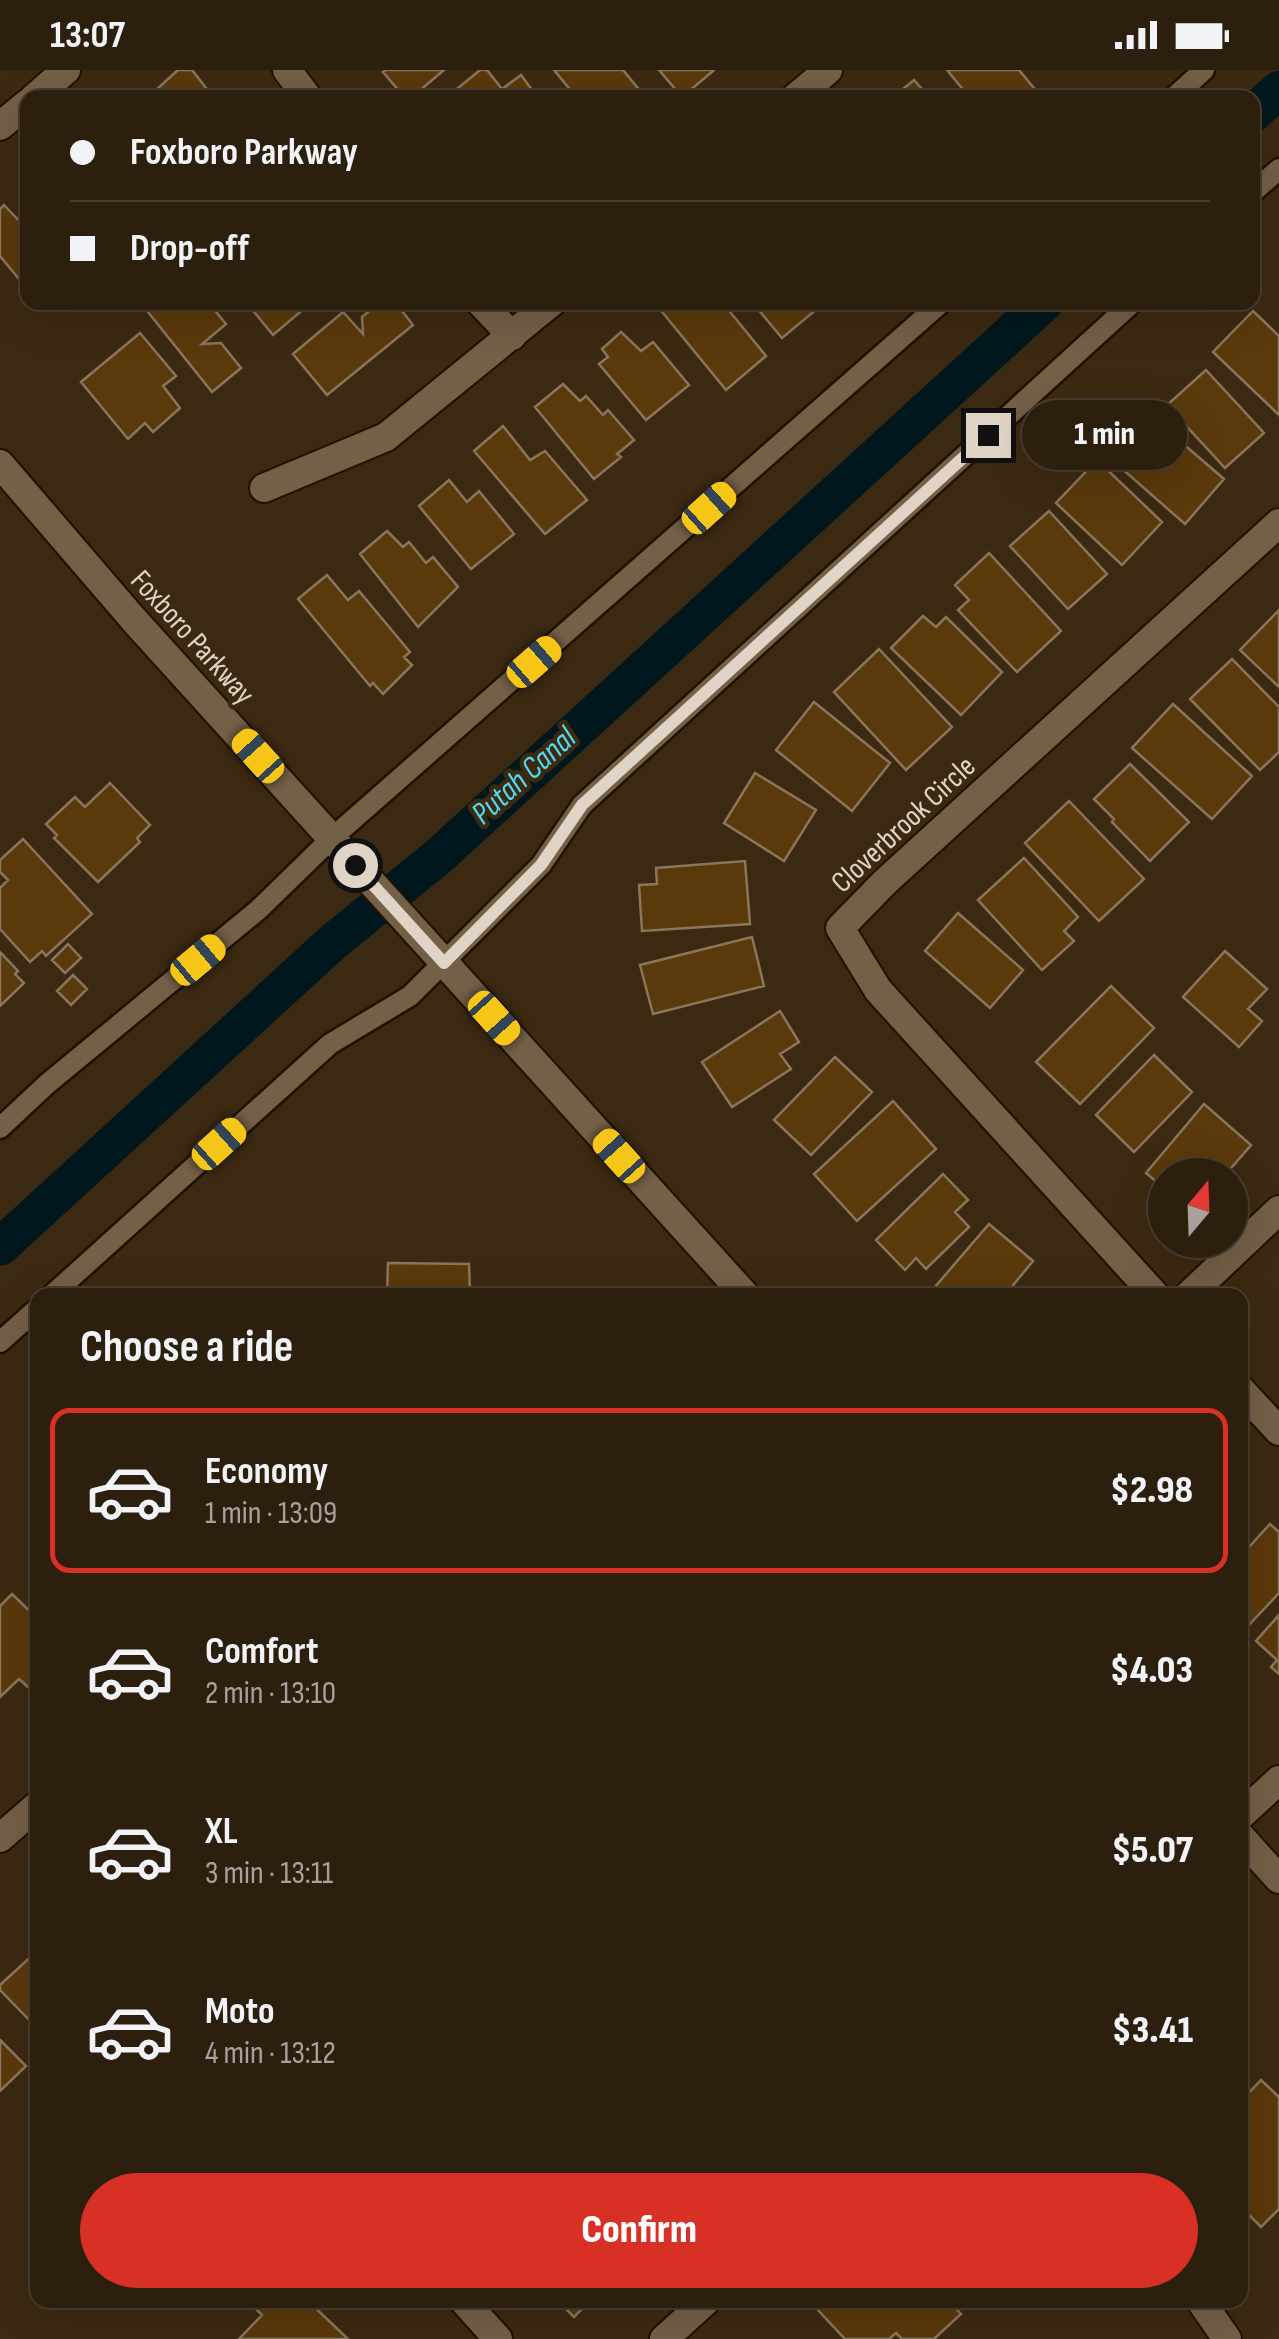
<!DOCTYPE html>
<meta charset="utf-8">
<style>
:root{--surface:#2d1f0e;--page:#352717;--text:#f1f3f6;--muted:#a7a29e;--line:#483d2e;--accent:#d93025}
body{margin:0;font-family:"Sofia Sans Condensed",sans-serif;background:var(--page);color:var(--text);height:100vh;display:flex;flex-direction:column;font-size:38px;white-space:nowrap}
*{box-sizing:border-box;margin:0}
p{font-size:32px;color:var(--muted)}
.icon{flex:none;width:55px;height:55px;fill:none;stroke:currentColor;stroke-width:2;stroke-linecap:round;stroke-linejoin:round}
.map{position:relative;flex:1;overflow:hidden}
.side{position:absolute;left:30px;top:1218px;width:1218px;height:1020px;display:flex;flex-direction:column;background:var(--surface);border-radius:20px;box-shadow:0 10px 40px #0002,0 0 0 2px var(--line)}
.side>*{flex:none}
.hud{position:absolute;left:20px;top:20px;width:1240px;height:220px;border-radius:20px;box-shadow:0 10px 40px #0002,0 0 0 2px var(--line);display:grid;align-content:center;height:220px;padding:0 50px;background:var(--surface)}
.needle{width:65px;rotate:19deg}
.tools{position:absolute;left:1148px;top:1088px;display:grid;gap:20px}
.tools a{display:grid;place-items:center;width:100px;height:100px;border-radius:50%;background:var(--surface);box-shadow:0 10px 40px #0002,0 0 0 2px var(--line);font-size:50px}
.end{position:absolute;width:45px;height:45px;margin:-22px;border:12px solid #e0d4c7;background:#111;box-shadow:0 0 0 5px #111}
.from{border-radius:50%}
.bubble{position:absolute;height:70px;border-radius:35px;background:var(--surface);box-shadow:0 10px 40px #0002,0 0 0 2px var(--line);font-size:32px;font-weight:800;line-height:70px;text-align:center}
.car{position:absolute;width:30px;height:60px;margin:-30px -15px;border-radius:12px;box-shadow:0 0 8px 2px #0007;background:linear-gradient(#f5c518 24%,#345 0 40%,#f5c518 0 76%,#345 0 86%,#f5c518 0)}
.hud b{display:flex;align-items:center;gap:35px;height:95px;font-size:38px}
.hud b+b{border-top:2px solid var(--line)}
.hud i{width:25px;height:25px;background:var(--text)}
ul{padding:0;list-style:none}
li{display:flex;align-items:center;gap:30px;height:165px;margin:0 20px 15px;padding:0 30px;border:5px solid transparent;border-radius:20px}
li div{flex:1}
li b{display:block;font-size:38px}
li em{font-style:normal;font-weight:800}
li.current{border-color:var(--accent)}
li>.icon{width:90px;height:90px;stroke-width:1.5}
h2{padding:0 50px;font-size:45px;line-height:120px}
.primary-button{display:flex;gap:20px;margin-top:auto;padding:20px 50px}
.primary-button a{flex:1;height:115px;border-radius:60px;background:var(--accent);color:#fff;font-size:40px;font-weight:800;line-height:115px;text-align:center}
.status{display:flex;justify-content:space-between;align-items:center;height:70px;padding:0 50px;background:var(--surface);direction:ltr}
.status svg{height:28px;fill:currentColor}
.map>svg:first-child{display:block}
</style>
<div class="status"><b>13:07</b><svg viewBox="0 0 49 12"><path d="M0 12V9h3v3zM5 12V6h3v6zM10 12V3h3v9zM15 12V0h3v12zM26 1h20v11H26zM47 4h2v5h-2z"/></svg></div>
<div class="map">
<svg width="1279" height="2269" viewBox="0 0 1279 2269">
<rect width="100%" height="100%" fill="#3c2912"/>
<g fill="none" stroke-linecap="round" stroke-linejoin="round">
<path stroke="#00181d" stroke-width="38" d="M1252,44L1279,20
M0,1177L333,872L439,786L1045,232"/>
</g>
<path fill="#5a390b" stroke="#8b765d" stroke-width="2.5" d="M178,0H192L210,23L204,28H147Z
M386,0H444L411,28H405L383,2Z
M480,0H487L502,19L521,5L538,28H446Z
M554,0H623L646,28H577Z
M659,0H711L713,1L682,27Z
M947,0H1019L1038,23L1032,28H970Z
M914,10L930,28H892Z
M4,135L28,160V220L0,186V139Z
M149,232H208L226,254L202,274L221,273L241,298L212,322L144,237Z
M246,232H312L273,265Z
M380,232H395L413,255L327,325L293,284L343,242L363,264L362,247Z
M654,232H722L766,286L726,320Z
M752,232H821L823,234L782,268Z
M1253,241L1279,266V345L1213,282Z
M621,262L641,281L653,272L689,315L646,350L599,294L608,287L602,279Z
M140,263L176,306L163,316L180,338L153,362L145,353L128,369L81,312Z
M1206,300L1264,363L1225,398L1167,335Z
M563,314L580,331L586,326L603,345L608,340L634,370L617,384L621,387L594,409L535,337Z
M1138,344L1155,359L1160,354L1224,409L1185,454L1104,383Z
M503,356L530,390L545,381L587,430L545,464L474,381Z
M1097,390L1162,452L1122,495L1056,433Z
M449,410L467,432L479,421L514,464L471,499L419,436Z
M1049,441L1107,504L1068,539L1010,476Z
M387,461L403,477L409,472L426,493L433,487L458,517L418,557L360,484Z
M989,483L1061,561L1017,602L958,540L969,530L955,515Z
M327,505L348,530L359,521L410,582L404,587L412,595L383,624L373,613L370,616L298,529Z
M1279,540V617L1240,580Z
M923,546L936,557L946,547L1002,602L961,645L891,578Z
M879,579L952,657L906,700L834,622Z
M1232,589L1279,637V682L1260,700L1190,629Z
M814,632L890,693L852,741L776,680Z
M1173,634L1252,706L1212,749L1132,678Z
M1130,694L1189,752L1150,791L1112,752L1114,749L1094,729Z
M755,703L816,740L784,791L724,753Z
M110,713L150,755L137,768L140,772L98,812L54,768L57,765L46,754L75,727L85,737Z
M1069,731L1144,809L1099,851L1025,773Z
M23,769L92,844L46,886L42,881L30,892L0,859V818L8,810L0,802V790Z
M1024,788L1078,847L1064,861L1074,871L1042,900L978,830Z
M745,791L750,854L642,861L639,815L657,814L656,798Z
M958,843L1023,900L990,938L925,881Z
M752,867L764,916L653,944L640,895Z
M68,874L81,888L65,903L52,890Z
M1225,881L1267,919L1248,939L1262,951L1239,977L1183,927Z
M0,882L18,901L15,904L24,913L0,936Z
M73,905L87,919L71,935L57,921Z
M1111,916L1154,958L1080,1034L1036,992Z
M780,941L799,972L780,984L791,999L732,1037L702,992Z
M1154,985L1192,1022L1134,1082L1096,1045Z
M835,987L872,1022L811,1085L774,1050Z
M893,1031L936,1079L857,1151L814,1104Z
M1204,1034L1251,1075L1225,1105H1165V1119L1146,1103Z
M943,1104L968,1130L955,1142L969,1157L926,1199L916,1188L905,1200L876,1170Z
M989,1154L1033,1191L1005,1225H928Z
M388,1193L469,1194L470,1225H387Z
M1270,1454L1279,1462V1523L1248,1556L1240,1548V1487Z
M12,1524L38,1549V1626L19,1609L0,1627V1536Z
M1279,1545V1604L1271,1597L1277,1590L1256,1571Z
M38,1880V1959L0,1920V1915Z
M0,1970L26,1996L0,2021Z
M1261,2010L1279,2027V2139L1261,2157L1240,2136V2032Z
M258,2230H307L348,2269H239L262,2245L253,2236Z
M557,2230H591L574,2247Z
M826,2230H948L961,2244L934,2269H902L896,2263L889,2269H845L817,2239Z"/>
<g fill="none" stroke-linecap="round" stroke-linejoin="round">
<g stroke="#210" stroke-width="25">
<path id="service" d="M1173,28L1204,0
M1252,123L1279,99
M0,1058L47,1014L258,840L332,768L942,232
M52,1225L330,974L410,926L541,795L582,735L1133,232
M0,1272L38,1238"/>
</g>
<g stroke="#210" stroke-width="32">
<path id="minor" d="M287,0L308,28
M34,28L66,0
M795,28L828,0
M0,56L28,33
M480,232L512,266
M264,418L386,367L552,232
M1155,1225L878,920L840,858L885,812L1279,453
M1189,1225L1279,1140
M1240,1319L1279,1361
M1240,1746L1279,1710
M0,1768L38,1735
M463,2230L498,2269
M1200,2230L1227,2269
M664,2269L707,2230"/>
</g>
<g stroke="#210" stroke-width="32">
<path id="secondary" d="M0,394L134,550L745,1225
M1240,1766L1279,1809"/>
</g>
<use href="#service" stroke="#745f47" stroke-width="20"/>
<use href="#minor" stroke="#745f47" stroke-width="28"/>
<use href="#secondary" stroke="#745f47" stroke-width="28"/>
</g>
<g fill="none" stroke-linecap="round" stroke-linejoin="round">
<path stroke="#e0d4c7" stroke-width="12" d="M355,795L444,893L541,795L582,735L988,365"/>
</g>
<g text-anchor="middle" stroke-width="9" stroke-linejoin="round" paint-order="stroke">
<g font-size="30" fill="#e0d4c7" stroke="#3c2912">
<text transform="translate(193 567) rotate(48)" y="10">Foxboro Parkway</text>
<text transform="translate(903 754) rotate(-43)" y="10">Cloverbrook Circle</text>
</g>
<g font-size="32" font-style="italic" fill="#50dcf4" stroke="#3c2912">
<text transform="translate(523 705) rotate(-42)" y="11">Putah Canal</text>
</g>
</g>
</svg>
<div class="tools">
<a><svg class="needle" viewBox="-14 -14 28 28"><path d="M0-13l5 13h-10z" fill="#e53935"/><path d="M0 13l5-13h-10z" fill="#a7a29e"/></svg></a>
</div>
<i class="end from" style="left:355px;top:795px"></i>
<i class="end" style="left:988px;top:365px"></i>
<div class="bubble" style="left:1022px;top:330px;width:165px">1 min</div>
<i class="car" style="left:709px;top:438px;rotate:48deg"></i>
<i class="car" style="left:534px;top:592px;rotate:49deg"></i>
<i class="car" style="left:258px;top:686px;rotate:318deg"></i>
<i class="car" style="left:198px;top:890px;rotate:50deg"></i>
<i class="car" style="left:494px;top:948px;rotate:138deg"></i>
<i class="car" style="left:219px;top:1074px;rotate:48deg"></i>
<i class="car" style="left:619px;top:1086px;rotate:318deg"></i>
<div class="hud">
<b><i class="from"></i>Foxboro Parkway</b>
<b><i></i>Drop-off</b>
</div>
<section class="side">
<h2>Choose a ride</h2>
<ul>
<li class="current"><svg class="icon" aria-label="car" viewBox="0 0 24 24"><path d="M5 17H2v-5l4-1 3-4h7l3 4 3 1v5h-3M9 17h6M6 11h13"/><circle cx="7" cy="17" r="2"/><circle cx="17" cy="17" r="2"/></svg><div><b>Economy</b><p>1 min · 13:09</p></div><em>$2.98</em></li>
<li><svg class="icon" aria-label="car" viewBox="0 0 24 24"><path d="M5 17H2v-5l4-1 3-4h7l3 4 3 1v5h-3M9 17h6M6 11h13"/><circle cx="7" cy="17" r="2"/><circle cx="17" cy="17" r="2"/></svg><div><b>Comfort</b><p>2 min · 13:10</p></div><em>$4.03</em></li>
<li><svg class="icon" aria-label="car" viewBox="0 0 24 24"><path d="M5 17H2v-5l4-1 3-4h7l3 4 3 1v5h-3M9 17h6M6 11h13"/><circle cx="7" cy="17" r="2"/><circle cx="17" cy="17" r="2"/></svg><div><b>XL</b><p>3 min · 13:11</p></div><em>$5.07</em></li>
<li><svg class="icon" aria-label="car" viewBox="0 0 24 24"><path d="M5 17H2v-5l4-1 3-4h7l3 4 3 1v5h-3M9 17h6M6 11h13"/><circle cx="7" cy="17" r="2"/><circle cx="17" cy="17" r="2"/></svg><div><b>Moto</b><p>4 min · 13:12</p></div><em>$3.41</em></li>
</ul>
<div class="primary-button"><a>Confirm</a></div>
</section>
</div>
